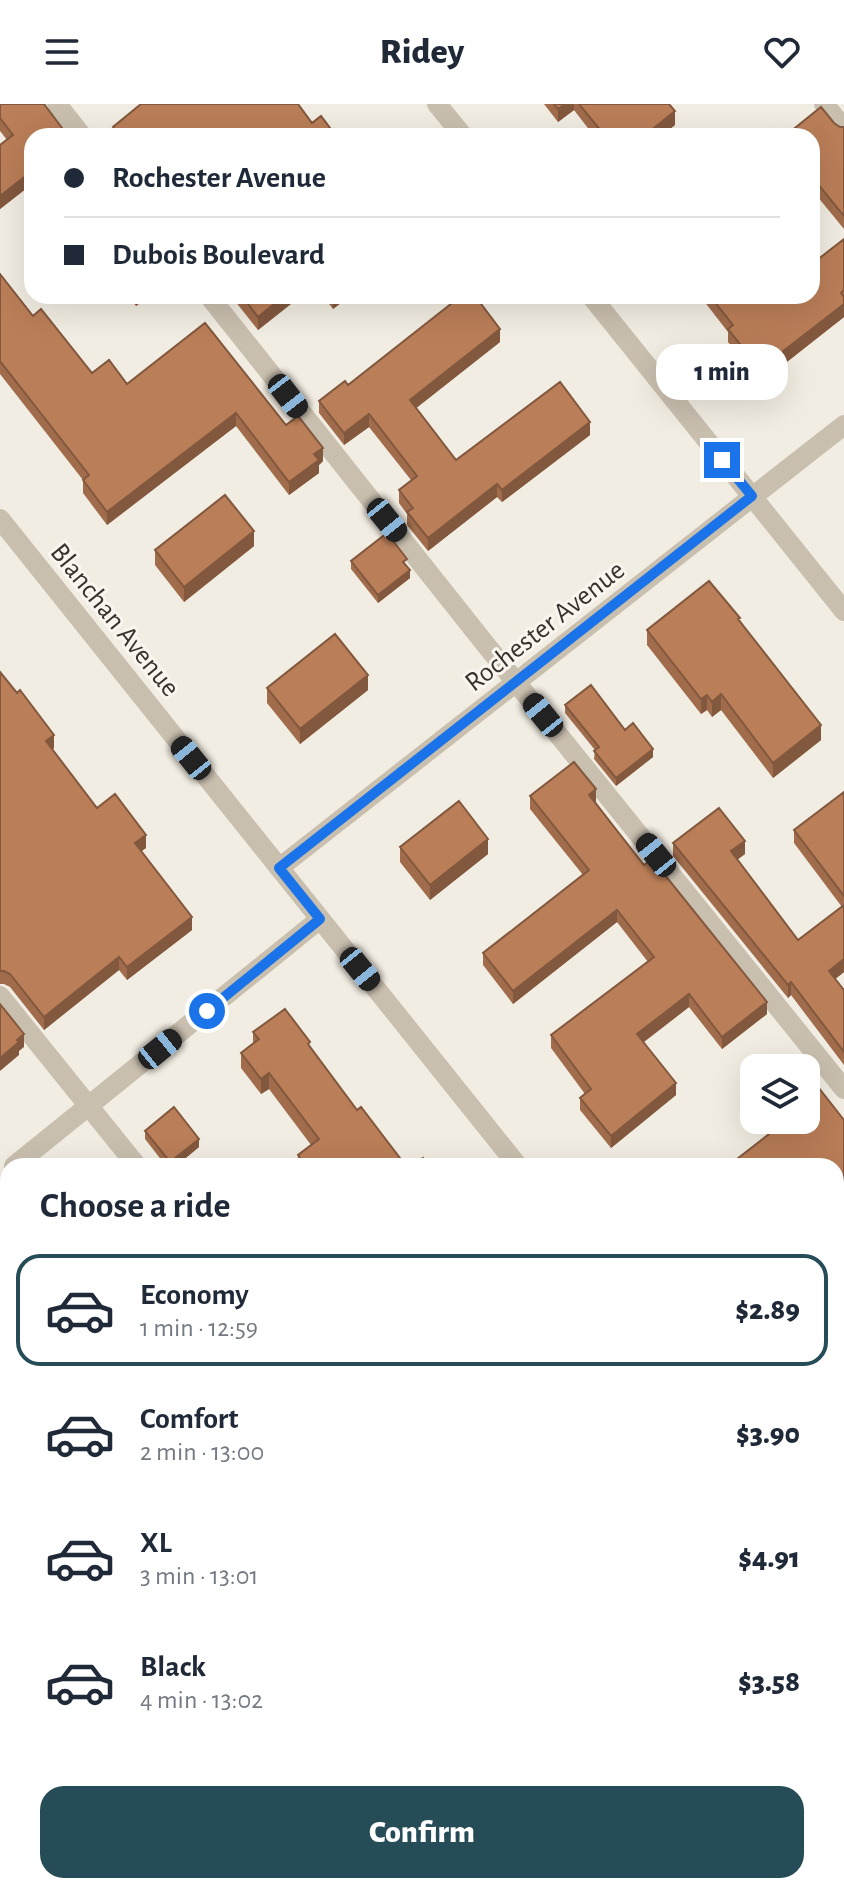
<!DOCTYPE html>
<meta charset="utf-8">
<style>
:root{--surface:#fff;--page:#f6f6f7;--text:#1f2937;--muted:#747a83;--line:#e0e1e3;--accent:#254c57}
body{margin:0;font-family:"Alegreya Sans",sans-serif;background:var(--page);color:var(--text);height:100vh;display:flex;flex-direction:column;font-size:30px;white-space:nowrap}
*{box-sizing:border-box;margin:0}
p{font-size:26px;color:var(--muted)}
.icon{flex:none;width:44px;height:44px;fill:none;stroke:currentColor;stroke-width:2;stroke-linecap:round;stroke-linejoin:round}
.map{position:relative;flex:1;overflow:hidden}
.drawer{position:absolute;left:0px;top:1054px;width:844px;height:736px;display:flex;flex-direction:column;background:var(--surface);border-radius:24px 24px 0 0;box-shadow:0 8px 32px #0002}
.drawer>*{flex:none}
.hud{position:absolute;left:24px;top:24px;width:796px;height:176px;border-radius:24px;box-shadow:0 8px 32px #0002;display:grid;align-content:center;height:176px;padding:0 40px;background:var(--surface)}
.buttons{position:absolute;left:740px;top:950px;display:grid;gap:16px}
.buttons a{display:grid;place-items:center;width:80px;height:80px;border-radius:16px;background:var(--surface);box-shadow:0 8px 32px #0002;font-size:40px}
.end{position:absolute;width:36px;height:36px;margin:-18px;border:10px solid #1a73e8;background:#fff;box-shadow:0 0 0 4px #fff}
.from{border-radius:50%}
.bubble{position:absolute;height:56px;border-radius:24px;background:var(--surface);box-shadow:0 8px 32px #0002;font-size:26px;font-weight:800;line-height:56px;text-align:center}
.car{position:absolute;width:24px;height:48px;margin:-24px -12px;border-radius:10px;box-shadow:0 0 6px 2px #0007;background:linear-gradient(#222 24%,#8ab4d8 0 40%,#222 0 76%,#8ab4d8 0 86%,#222 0)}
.hud b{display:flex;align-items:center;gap:28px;height:76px;font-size:30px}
.hud b+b{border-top:2px solid var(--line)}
.hud i{width:20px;height:20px;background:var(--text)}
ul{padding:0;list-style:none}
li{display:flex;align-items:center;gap:24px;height:112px;margin:0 16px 12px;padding:0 24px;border:4px solid transparent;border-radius:24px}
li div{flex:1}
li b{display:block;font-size:30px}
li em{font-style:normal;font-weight:800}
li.selected{border-color:var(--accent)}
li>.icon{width:72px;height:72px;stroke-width:1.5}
h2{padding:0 40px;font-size:36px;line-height:96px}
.primary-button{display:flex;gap:16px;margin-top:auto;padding:16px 40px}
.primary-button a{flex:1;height:92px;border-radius:24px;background:var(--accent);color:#fff;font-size:32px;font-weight:800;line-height:92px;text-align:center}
header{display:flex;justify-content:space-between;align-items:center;height:104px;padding:0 40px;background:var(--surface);font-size:36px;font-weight:800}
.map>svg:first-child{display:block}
</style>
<header><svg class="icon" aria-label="menu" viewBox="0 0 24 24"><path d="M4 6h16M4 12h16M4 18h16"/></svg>Ridey<svg class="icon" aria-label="heart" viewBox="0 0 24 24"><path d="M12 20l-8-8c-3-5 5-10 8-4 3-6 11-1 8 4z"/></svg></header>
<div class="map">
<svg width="844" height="1790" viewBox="0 0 844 1790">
<rect width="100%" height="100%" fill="#f2ede2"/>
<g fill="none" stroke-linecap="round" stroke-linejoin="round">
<path stroke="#c9bfaf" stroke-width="20" d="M57,0L82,32
M437,0L463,32
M824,0L844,24
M209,192L486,541L844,985
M591,192L844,507
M0,415L518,1062
M279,764L844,321
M0,892L137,1062
M14,1062L320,815
M836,1458L844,1467
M715,1782L721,1790"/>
<path stroke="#796b5f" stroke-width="20" d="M0,1385L8,1395
M320,1782L327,1790"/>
</g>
<path fill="#a06c4c" d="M0,0H46L32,32V80L0,105V41L7,36L0,27Z
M544,0H669L675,21L661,32H594L574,6L558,18Z
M312,19L336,32H113V23Z
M834,19L840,23H844V125L812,86V32Z
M844,135V213L760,279L728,238V228L700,192H812Z
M0,170L33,212L92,269L127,280L286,321L323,357L319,361V369L289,391L236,322L107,421L83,389V376L0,270Z
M128,192H149L136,202Z
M231,192H301L258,226Z
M323,192H350L333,205Z
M500,238L416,304L456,356L590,331L502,398L497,393L428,447L407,421V410L399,399V386L411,376L369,323L344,341L319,309V297L348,281Z
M254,442L184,498L155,461V446Z
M351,457L407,463L410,474L378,499L351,465Z
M740,516L821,636L773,674L721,606L712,613L707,606L701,610L647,541V526Z
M0,568L54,644L52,645L97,704L146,744L141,747L192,826L127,876L119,866L44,926L10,883L4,880H0Z
M267,584L368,586L300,640L267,599Z
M565,601L625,626L653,653L616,682L594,655L595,646L565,609Z
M844,688V868L835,875L844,886V961L791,891L788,894L673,752V739L745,750L737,756L798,836L842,803L794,739V726Z
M530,692L596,698L644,761L767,910L722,945L689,903L644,938L676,991L611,1044L580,1006V994L585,990L551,944V931L648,858L617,818L513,900L483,861V849L583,771L530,705Z
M400,743L488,750L430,796L400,758Z
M253,928L310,944L357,1006L406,1062H298V1051L311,1041L269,985L261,990L241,964V949L253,939Z
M145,1027L199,1043L176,1062H166L145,1035Z
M836,1162L844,1173V1302L836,1292Z
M8,1176V1226L0,1215V1183Z
M8,1585V1648L0,1638V1592Z
M844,1693V1738L836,1728V1699Z
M455,1782H669L659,1790H462Z"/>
<path fill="#82583e" d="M565,0H574V6L558,18V5Z
M675,7V21L661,32H644Z
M32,67V80L0,105V92Z
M136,192H149L136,202Z
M284,192H301L258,226V213Z
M333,192H350L333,205Z
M844,200V213L760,279V265Z
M500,225V238L410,309V296Z
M236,309V322L107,421V408Z
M369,310V323L344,341V329Z
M590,318V331L502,398V386Z
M323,344V357L319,361V369L289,391V378L314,350Z
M497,380V393L428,447V434Z
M254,427V442L184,498V483Z
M410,466V474L378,499V491Z
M368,571V586L300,640V625Z
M721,590V606L712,613V598Z
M707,591V606L701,610V595Z
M821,621V636L773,674V659Z
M54,631V644L46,650V637Z
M653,645V653L616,682V674Z
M596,685V698L589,703V691Z
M146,731V744L135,752V739Z
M488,735V750L430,796V781Z
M745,737V750L731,760V747Z
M617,806V818L513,900V887Z
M192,813V826L127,876V863Z
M119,853V866L44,926V913Z
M844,855V868L829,880V867Z
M791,878V891L788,894V881Z
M689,890V903L637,943V930Z
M767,898V910L722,945V933Z
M24,930V943L19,947V951L0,967V954Z
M269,969V985L261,990V975Z
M676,979V991L611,1044V1032Z
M199,1035V1043L176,1062H170V1058Z
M844,1113V1127L836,1133V1120Z
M844,1582V1597L836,1604V1588Z
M21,1782H39L29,1790H11Z
M202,1782H215V1788L212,1790H202Z
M651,1782H669L659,1790H641Z"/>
<path fill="#ba7e58" stroke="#82583e" stroke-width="2" d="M0,0H44L68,32H32V67L0,92V41L13,31L0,14Z
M141,0H298L312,19L321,12L336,32H120L113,23Z
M554,0H565L558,5Z
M579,0H669L675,7L644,32H605Z
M821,3L834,19L840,23H844V112L812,73V32H785Z
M844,135V186L841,189L844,193V200L760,265L728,225L733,221L710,192H812V160Z
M0,170L33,212L41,205L92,269L109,256L127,280L205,219L286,321L298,312L323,344L314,350L319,356L289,378L236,309L107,408L83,376L89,371L0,257Z
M242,192H284L258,213Z
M461,192H475L500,225L410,296L456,356L560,278L590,318L502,386L497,380L428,434L407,408L413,404L399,386L417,372L369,310L344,329L319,297L345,277L348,281Z
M225,391L254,427L184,483L155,446Z
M387,429L407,455L403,458L410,466L378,491L351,457Z
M709,477L740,514L738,515L821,621L773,659L721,590L712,598L707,591L701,595L647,526Z
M335,530L368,571L300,625L267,584Z
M0,568L17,589L20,586L54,631L46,637L97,704L115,690L146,731L135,739L192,813L127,863L119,853L44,913L10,870L4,867H0Z
M591,581L625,626L633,619L653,645L616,674L594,647L599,643L565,601Z
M574,658L596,685L589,691L644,761L652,755L767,898L722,933L689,890L637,930L676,979L611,1032L580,994L591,985L551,931L654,853L617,806L513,887L483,849L589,766L530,692Z
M844,688V792L794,726Z
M459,697L488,735L430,781L400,743Z
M719,704L745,737L731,747L798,836L844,801V855L829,867L844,886V948L791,878L788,881L673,739Z
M0,900L24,930L17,936L19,938L0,954Z
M285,905L310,938L308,940L357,1006L361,1003L406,1062H306L298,1051L319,1035L269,969L261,975L241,949L259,935L253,928Z
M815,979L844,1016V1113L836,1120V1062H728L787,1016H806V986Z
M174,1003L199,1035L170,1058L145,1027Z
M423,1054L429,1062H412Z
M836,1162L844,1173V1289L836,1279Z
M8,1176V1212L0,1202V1183Z
M836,1567L844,1577V1582L836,1588Z
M8,1585V1634L0,1623V1592Z
M844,1693V1723L836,1712V1699Z
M8,1728V1782H21L11,1790H0V1734Z
M133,1782H203L209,1790H128L126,1788Z
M466,1782H651L641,1790H487L485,1788L482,1790H472Z"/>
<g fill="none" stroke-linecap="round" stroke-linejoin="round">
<path stroke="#1a73e8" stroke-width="10" d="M207,907L320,815L279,764L752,392L722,356"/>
</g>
<g text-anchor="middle" stroke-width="6" stroke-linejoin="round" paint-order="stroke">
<g font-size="28" fill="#39322c" stroke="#f9f6ef">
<text transform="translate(116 515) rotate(51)" y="10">Blanchan Avenue</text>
<text transform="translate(544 521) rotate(-38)" y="10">Rochester Avenue</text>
</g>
</g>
</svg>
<div class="buttons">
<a><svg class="icon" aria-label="layers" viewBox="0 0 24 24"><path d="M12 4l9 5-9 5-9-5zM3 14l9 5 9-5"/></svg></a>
</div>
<i class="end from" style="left:207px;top:907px"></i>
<i class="end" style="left:722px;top:356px"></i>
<div class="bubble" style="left:656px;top:240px;width:132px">1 min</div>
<i class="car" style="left:288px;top:292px;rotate:142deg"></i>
<i class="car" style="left:387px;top:416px;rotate:141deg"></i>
<i class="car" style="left:543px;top:611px;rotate:321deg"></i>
<i class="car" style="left:191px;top:654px;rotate:321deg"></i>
<i class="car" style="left:656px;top:751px;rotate:321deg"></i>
<i class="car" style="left:360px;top:865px;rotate:141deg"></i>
<i class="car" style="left:160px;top:945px;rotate:51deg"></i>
<div class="hud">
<b><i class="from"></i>Rochester Avenue</b>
<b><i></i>Dubois Boulevard</b>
</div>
<section class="drawer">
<h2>Choose a ride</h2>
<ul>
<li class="selected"><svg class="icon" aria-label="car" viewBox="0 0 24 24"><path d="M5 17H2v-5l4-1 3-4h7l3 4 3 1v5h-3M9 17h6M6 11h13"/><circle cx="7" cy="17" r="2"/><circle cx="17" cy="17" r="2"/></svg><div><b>Economy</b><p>1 min · 12:59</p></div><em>$2.89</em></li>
<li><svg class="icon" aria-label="car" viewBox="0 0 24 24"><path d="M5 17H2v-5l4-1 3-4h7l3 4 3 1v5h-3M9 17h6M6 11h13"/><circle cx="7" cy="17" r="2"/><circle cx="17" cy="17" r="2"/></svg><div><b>Comfort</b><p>2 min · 13:00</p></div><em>$3.90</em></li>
<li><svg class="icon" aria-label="car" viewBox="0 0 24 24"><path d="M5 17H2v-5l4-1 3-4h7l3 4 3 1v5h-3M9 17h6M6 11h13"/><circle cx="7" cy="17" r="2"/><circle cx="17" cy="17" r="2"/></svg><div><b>XL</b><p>3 min · 13:01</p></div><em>$4.91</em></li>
<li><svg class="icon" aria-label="car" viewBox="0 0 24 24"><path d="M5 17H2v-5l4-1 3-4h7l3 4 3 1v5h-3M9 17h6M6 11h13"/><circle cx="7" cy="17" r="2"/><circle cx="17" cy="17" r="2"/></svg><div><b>Black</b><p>4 min · 13:02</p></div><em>$3.58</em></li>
</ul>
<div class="primary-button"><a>Confirm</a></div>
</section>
</div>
